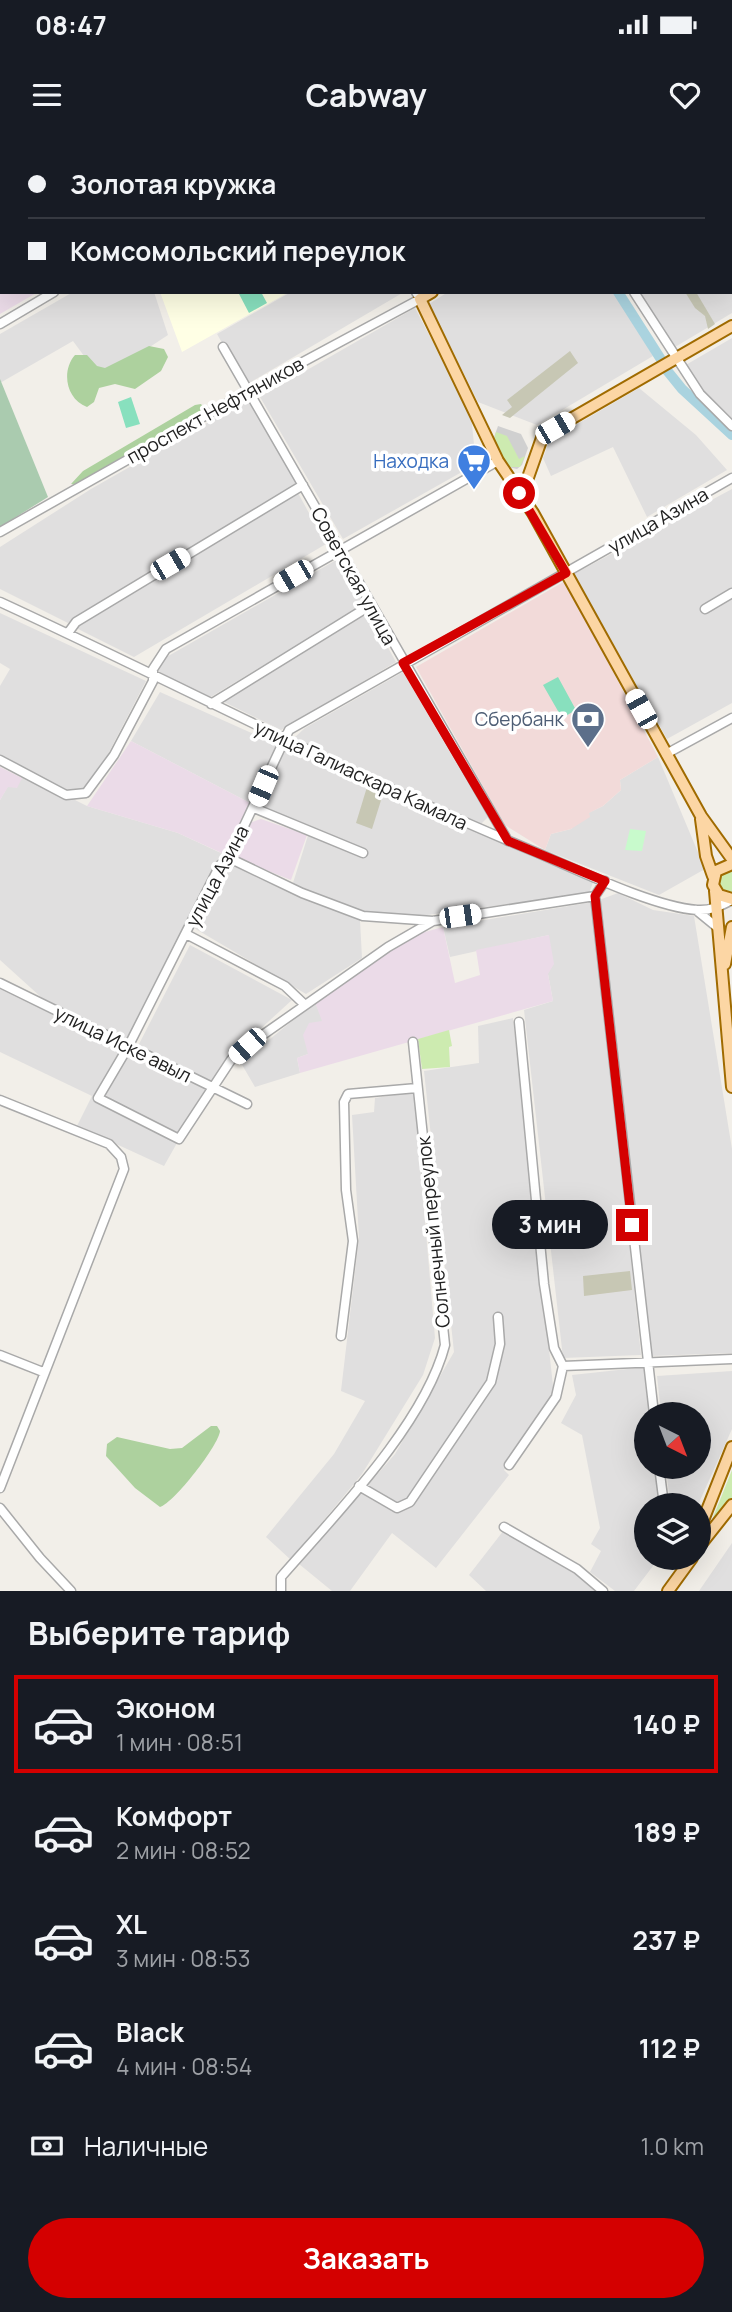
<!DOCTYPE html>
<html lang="ru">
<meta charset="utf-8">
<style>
:root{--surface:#171b24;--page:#20242c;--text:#f1f3f6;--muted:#9ea1a6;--line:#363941;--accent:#d40000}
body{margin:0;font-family:Manrope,sans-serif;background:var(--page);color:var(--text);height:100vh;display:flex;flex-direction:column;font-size:26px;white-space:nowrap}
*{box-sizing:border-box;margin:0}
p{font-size:23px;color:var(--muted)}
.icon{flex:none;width:38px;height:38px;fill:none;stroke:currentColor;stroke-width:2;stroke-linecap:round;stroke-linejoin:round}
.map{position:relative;height:1451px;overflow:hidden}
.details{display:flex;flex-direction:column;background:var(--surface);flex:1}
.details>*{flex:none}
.top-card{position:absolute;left:0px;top:0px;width:733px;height:154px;box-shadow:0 7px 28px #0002;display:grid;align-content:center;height:154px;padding:0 28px;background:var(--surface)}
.needle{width:46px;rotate:138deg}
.buttons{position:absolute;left:634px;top:1262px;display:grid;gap:14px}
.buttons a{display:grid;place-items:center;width:77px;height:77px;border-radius:50%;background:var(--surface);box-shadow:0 7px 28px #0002;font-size:35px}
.end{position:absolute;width:32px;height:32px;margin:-16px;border:9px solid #d40000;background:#fff;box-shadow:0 0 0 4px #fff}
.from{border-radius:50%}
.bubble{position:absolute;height:49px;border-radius:24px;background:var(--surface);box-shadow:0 7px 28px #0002;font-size:23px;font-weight:700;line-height:49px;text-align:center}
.car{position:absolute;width:21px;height:42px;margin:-21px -10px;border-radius:9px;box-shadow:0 0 5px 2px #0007;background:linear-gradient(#fff 24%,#345 0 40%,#fff 0 76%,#345 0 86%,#fff 0)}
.top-card b{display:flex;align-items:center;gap:24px;height:66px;font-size:26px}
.top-card b+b{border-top:2px solid var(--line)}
.top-card i{width:18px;height:18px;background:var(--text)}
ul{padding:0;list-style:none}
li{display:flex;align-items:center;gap:21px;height:98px;margin:0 14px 10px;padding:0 14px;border:4px solid transparent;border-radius:0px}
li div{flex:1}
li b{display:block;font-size:26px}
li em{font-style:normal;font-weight:700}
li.selected{border-color:var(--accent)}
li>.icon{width:63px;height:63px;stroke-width:1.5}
h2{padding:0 28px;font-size:32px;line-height:84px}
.pay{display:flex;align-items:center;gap:18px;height:77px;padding:0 28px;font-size:26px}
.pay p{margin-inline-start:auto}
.primary-button{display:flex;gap:14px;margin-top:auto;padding:14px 28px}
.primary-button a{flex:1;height:80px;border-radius:42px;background:var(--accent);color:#fff;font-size:28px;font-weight:700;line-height:80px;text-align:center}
.status{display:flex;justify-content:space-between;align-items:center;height:49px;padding:0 35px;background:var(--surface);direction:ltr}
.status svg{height:19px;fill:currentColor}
header{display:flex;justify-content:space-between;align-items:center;height:91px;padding:0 28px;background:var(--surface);font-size:32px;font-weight:700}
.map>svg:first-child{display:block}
</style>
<div class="status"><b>08:47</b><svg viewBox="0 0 49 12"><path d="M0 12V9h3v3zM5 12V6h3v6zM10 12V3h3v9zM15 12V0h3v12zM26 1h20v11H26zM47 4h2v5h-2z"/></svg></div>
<header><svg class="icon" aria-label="menu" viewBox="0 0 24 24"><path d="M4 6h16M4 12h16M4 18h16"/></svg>Cabway<svg class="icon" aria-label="heart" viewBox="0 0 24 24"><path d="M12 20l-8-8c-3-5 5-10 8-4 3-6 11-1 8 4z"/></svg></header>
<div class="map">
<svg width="732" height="1451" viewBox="0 0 732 1451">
<rect width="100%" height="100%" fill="#f2efe9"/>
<path fill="#e0dfdf" d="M714,0H732V173L670,210L636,152H732V2H711Z
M73,152H154L168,195L101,239L73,201L0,243V194Z
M291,152H404L246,245L217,194Z
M448,152H616L653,216L537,285L478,262L429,164Z
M415,168L471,275L476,324L343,399L260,257Z
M732,198V290L684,226Z
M639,248L696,295L727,330L647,377L613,307L551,336L543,318L550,300Z
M249,259L298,344L68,483L0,449V407L91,349Z
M732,349V451L703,465L704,471L732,456V563L667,599L574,434Z
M298,353L326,404L134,517L74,487Z
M338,419L366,464L209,558L158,531L163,519Z
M367,470L396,522L281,590L224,562Z
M0,473L146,541L107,616L75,660L87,666L178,693L223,714L129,904L42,858L0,820V660L8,646L22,638L0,616V546L10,529L0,523Z
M403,532L488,677L480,685L294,598L305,588Z
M160,552L278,605L252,664L131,601Z
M286,606L594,740L589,753L420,776L365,773L292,746L310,689L259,668Z
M658,617L705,729L659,755L545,710L551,694L571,689L588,673L603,666L621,650L620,640Z
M228,721L360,780L362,818L306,854L194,788Z
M618,753L653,770L694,776L732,1009V1213L651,1216L599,760Z
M593,762L641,1215L563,1218L524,870L553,861L548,834L549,795L450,817L443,787Z
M190,805L292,860L222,924L210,944L138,906Z
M0,845L207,950L164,1026L77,986L92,956L0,912Z
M315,862L323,881L308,914L297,918L300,933L255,947L241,923Z
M513,878L554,1255L504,1330L509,1335L436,1428L392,1393L350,1451H332L299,1424L395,1314L454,1212L424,931L479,923L478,886Z
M414,952L435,1198L423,1235L362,1334L291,1420L266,1397L334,1314L365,1261L341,1251L359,1098L352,975L374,972L375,958Z
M646,1227L651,1274H646V1326L657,1327L662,1365H646V1418H659L634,1451H615L590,1432L601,1411L591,1404L600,1388L582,1295L561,1283L576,1255L572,1235Z
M732,1231V1289L698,1365H670L666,1327L698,1326V1274H661L657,1236Z
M504,1390L576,1431L601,1451H486L469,1435Z
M732,1403V1451H699Z"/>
<path fill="#f2dad9" d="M565,441L658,617L620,640L621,650L603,666L589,673L590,677L571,689L551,694L545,710L505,685L416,527Z"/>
<path fill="#ebdbe8" d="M0,0L13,2H2V152H38L0,174Z
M108,0H307L304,2Z
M131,601L252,664L226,715L178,693L87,666Z
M0,627L22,638L17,648L8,647L0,660Z
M261,679L307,695L291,740L233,717L249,683Z
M443,787L455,843L480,835L476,810L549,795L554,824L548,834L553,861L300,933L297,918L308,914L303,895L309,883L322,881L315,862L356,830L414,795Z"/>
<path fill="#ffffe5" d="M160,152H289L182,212Z"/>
<path fill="#d0d0d0" d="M498,286L521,294L528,308L522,325L517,329L508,327L493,300Z"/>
<path fill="#c7c7b4" d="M685,152H696L715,184L708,189L705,176L695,168Z
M570,211L578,223L510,278L502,275L512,267L507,260Z
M367,647L383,654L372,689L356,683Z
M630,1131L632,1150L584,1156L583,1136Z"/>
<path fill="#cdebb0" d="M496,292L507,296L519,319L525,316L520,327H508L494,300Z
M732,728V755H726L717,744L719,735Z
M449,890L452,906L449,907L450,927L422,929L418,899Z
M732,1330V1359L706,1395Z"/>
<path fill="#add19e" d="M149,206L164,209L168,217L161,231L135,249L115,244L99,248L94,262L87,267C66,259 61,231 75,215H87L97,226L105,228Z
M201,264L205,269L202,274L77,345L71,344L83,331L195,265Z
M211,1286H217L220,1291C219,1305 174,1363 160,1367L135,1348L106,1316L107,1304L117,1297L170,1309L182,1308Z"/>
<path fill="#aacbaf" d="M0,239L48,357L0,387Z"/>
<path fill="#c8facc" d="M630,689L646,691L642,711L625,710Z"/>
<path fill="#88e0be" d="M238,152H261L267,163L249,173Z
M131,257L140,284L126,288L118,262Z
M558,537L576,570L562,578L543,545Z"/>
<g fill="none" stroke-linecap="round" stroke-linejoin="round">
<path stroke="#aad3df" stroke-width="10" d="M588,2V0
M618,152L662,221
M665,228L682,249L732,295"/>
<g stroke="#a9a9a9" stroke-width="11">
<path id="minor" d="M101,0L102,2
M338,0L339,2
M529,0L530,2
M323,2L326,0
M634,152L700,254L732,286
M0,184L54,152
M223,207L508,701
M0,392L249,251L420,159L416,152
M0,462C178,544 351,636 533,711C576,729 653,767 697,770C711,771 720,766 732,760
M705,469L732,453
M68,493L76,482L303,345
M211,564L371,465
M666,614L732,578
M0,620L66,655L86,653L114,615L153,541V529L166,509L498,321
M254,668L363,713
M229,718L302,753L363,776L433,781L595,756
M605,741L595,756L654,1274
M696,770L718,788
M433,781L388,807L247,906L231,920L179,999L98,958L128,907L220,725L229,718L289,590L732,338
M186,794L285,846L304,864
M0,843L247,964
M0,960L109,1004L121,1017L124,1029L0,1348
M341,1196L353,1101L346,1050L344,962L348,954L417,948
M0,1215L43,1232
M563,1226L732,1219
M509,1325L556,1257L563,1226L554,1208L544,1144L519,882
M659,1326L664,1365
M359,1346L397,1368L410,1362L491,1242L500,1204L498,1177
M0,1368L40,1418L71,1451
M504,1387L577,1429L603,1451
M281,1451V1437C335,1375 424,1285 445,1205L413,902"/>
</g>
<g stroke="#a06b00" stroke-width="14">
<path id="major" d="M697,2L700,0
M432,152L420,159L498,321L533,373L701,676L732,719
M529,364L525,346L543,295L732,186
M701,679L706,716L713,736
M732,724L716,731L713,745L719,755L732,759
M715,751L732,947
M725,824L732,787
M698,1393L732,1307
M698,1408L732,1365
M668,1451L692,1418"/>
</g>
<use href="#minor" stroke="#fff" stroke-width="8"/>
<use href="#major" stroke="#fcd6a4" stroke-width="10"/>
</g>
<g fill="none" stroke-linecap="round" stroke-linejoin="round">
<path stroke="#d40000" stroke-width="9" d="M519,353L566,433L403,523L508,701L605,741L595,756L632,1085"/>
</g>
<defs>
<g id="supermarket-pin" transform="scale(1.75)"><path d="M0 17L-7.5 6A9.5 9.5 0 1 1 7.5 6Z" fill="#3f7fe0" stroke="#fff"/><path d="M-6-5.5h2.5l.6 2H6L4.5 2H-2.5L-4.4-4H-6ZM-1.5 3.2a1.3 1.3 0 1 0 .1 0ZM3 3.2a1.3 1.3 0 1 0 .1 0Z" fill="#fff"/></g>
<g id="bank-pin" transform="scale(1.75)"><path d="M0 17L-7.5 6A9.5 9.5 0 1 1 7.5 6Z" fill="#5c6f8a" stroke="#fff"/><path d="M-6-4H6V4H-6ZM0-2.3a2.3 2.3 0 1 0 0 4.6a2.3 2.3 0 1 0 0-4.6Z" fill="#fff"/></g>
</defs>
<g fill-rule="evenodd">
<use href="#supermarket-pin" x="474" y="321"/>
<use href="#bank-pin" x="588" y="579"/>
</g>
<g text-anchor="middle" stroke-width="7" stroke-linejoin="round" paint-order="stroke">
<g font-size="19" fill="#222" stroke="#fff">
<text transform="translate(215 270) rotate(-29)" y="7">проспект Нефтяников</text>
<text transform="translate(658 380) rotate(-30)" y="7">улица Азина</text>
<text transform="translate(354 436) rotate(61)" y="7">Советская улица</text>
<text transform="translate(361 635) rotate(25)" y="7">улица Галиаскара Камала</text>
<text transform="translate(217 736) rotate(-62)" y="7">улица Азина</text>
<text transform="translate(123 904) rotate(26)" y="7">улица Иске авыл</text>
<text transform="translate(433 1092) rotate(-96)" y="7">Солнечный переулок</text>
</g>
<g font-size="19" fill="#366cbe" stroke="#fff" text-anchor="end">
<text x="449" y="328">Находка</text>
</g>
<g font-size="19" fill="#4e5e75" stroke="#fff" text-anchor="end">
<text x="564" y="586">Сбербанк</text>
</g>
</g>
</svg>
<div class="buttons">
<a><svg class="needle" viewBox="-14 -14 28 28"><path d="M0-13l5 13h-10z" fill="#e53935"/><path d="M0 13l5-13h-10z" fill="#9ea1a6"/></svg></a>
<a><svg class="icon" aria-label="layers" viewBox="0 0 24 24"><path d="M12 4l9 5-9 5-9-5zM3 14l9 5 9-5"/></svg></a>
</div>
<i class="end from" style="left:519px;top:353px"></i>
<i class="end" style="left:632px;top:1085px"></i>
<div class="bubble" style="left:492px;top:1060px;width:116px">3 мин</div>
<i class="car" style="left:555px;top:288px;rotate:60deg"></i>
<i class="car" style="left:170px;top:424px;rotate:60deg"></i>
<i class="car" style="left:293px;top:436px;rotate:240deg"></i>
<i class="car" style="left:641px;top:569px;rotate:331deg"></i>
<i class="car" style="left:263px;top:646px;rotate:203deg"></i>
<i class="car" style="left:460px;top:776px;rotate:82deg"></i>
<i class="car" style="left:247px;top:906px;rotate:228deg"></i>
<div class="top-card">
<b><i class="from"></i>Золотая кружка</b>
<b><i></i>Комсомольский переулок</b>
</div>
</div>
<section class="details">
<h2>Выберите тариф</h2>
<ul>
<li class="selected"><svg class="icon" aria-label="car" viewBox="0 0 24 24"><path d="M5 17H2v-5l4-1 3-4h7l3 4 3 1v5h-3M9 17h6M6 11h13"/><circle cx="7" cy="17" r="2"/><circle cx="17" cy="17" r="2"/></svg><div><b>Эконом</b><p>1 мин · 08:51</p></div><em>140 ₽</em></li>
<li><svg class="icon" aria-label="car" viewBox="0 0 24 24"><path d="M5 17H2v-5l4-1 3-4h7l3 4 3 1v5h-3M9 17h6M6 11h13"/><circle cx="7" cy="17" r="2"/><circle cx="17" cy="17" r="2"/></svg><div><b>Комфорт</b><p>2 мин · 08:52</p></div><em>189 ₽</em></li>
<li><svg class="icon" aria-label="car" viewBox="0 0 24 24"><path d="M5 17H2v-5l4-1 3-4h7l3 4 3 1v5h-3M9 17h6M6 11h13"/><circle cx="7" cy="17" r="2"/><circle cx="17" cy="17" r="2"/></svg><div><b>XL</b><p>3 мин · 08:53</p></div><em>237 ₽</em></li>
<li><svg class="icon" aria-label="car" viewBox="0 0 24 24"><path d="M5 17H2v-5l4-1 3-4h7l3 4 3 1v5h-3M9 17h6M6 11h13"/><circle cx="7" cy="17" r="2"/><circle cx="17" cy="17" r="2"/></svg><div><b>Black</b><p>4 мин · 08:54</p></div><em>112 ₽</em></li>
</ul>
<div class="pay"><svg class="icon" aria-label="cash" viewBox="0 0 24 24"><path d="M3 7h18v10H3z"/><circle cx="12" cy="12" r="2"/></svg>Наличные<p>1.0 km</p></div>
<div class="primary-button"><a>Заказать</a></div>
</section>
